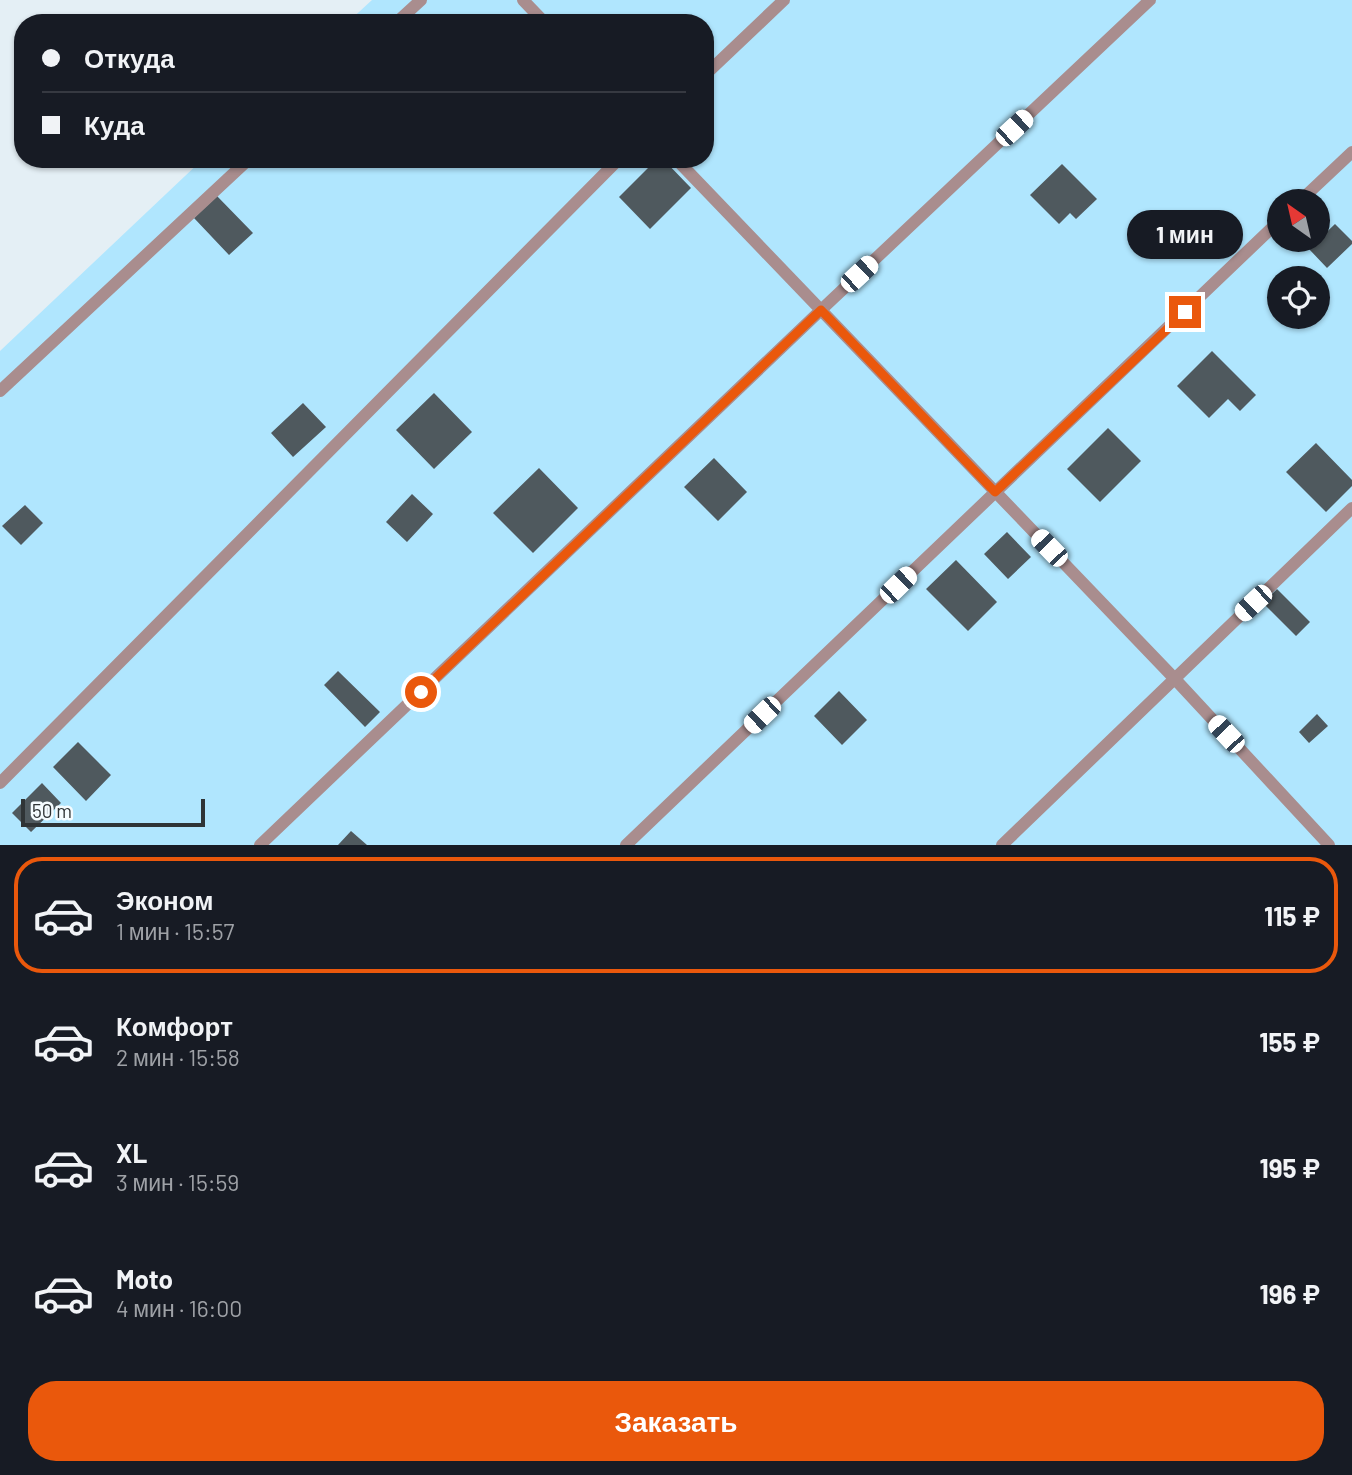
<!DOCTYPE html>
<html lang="ru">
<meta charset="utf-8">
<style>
:root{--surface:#171b24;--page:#242831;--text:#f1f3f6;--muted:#9ea1a6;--line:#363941;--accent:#ea580c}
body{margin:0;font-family:Barlow,sans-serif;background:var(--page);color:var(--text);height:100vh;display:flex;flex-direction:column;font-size:26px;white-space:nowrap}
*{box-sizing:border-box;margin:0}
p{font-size:23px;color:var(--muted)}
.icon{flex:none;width:38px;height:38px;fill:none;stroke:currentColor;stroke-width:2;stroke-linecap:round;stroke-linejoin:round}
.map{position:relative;height:845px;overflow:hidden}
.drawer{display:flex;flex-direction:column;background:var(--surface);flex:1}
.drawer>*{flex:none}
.guide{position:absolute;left:14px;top:14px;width:700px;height:154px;border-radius:28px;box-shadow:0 2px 5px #0004;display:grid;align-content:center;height:154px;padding:0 28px;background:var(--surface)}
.needle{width:46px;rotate:326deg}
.controls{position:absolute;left:1267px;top:189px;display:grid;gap:14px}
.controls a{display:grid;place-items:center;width:63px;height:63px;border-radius:50%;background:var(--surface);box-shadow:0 2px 5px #0004;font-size:35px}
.scale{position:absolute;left:21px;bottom:18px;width:184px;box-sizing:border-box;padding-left:7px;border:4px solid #2f3436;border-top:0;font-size:19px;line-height:24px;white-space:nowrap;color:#2f3436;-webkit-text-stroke:5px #f5fcff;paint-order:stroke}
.end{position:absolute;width:32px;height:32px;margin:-16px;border:9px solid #ea580c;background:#fff;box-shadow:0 0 0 4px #fff}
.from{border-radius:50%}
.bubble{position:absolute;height:49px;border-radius:24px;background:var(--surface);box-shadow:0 2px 5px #0004;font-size:23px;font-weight:700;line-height:49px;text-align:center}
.car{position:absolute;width:21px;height:42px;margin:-21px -10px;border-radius:9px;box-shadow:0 0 5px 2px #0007;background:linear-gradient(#fff 24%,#345 0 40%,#fff 0 76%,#345 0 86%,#fff 0)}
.guide b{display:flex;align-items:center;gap:24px;height:66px;font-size:26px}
.guide b+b{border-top:2px solid var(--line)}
.guide i{width:18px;height:18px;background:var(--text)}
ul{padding:12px 0 0;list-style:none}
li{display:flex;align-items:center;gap:21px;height:116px;margin:0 14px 10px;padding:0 14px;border:4px solid transparent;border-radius:28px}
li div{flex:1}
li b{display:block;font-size:26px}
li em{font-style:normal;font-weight:700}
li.selected{border-color:var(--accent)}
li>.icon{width:63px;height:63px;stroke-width:1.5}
.primary-button{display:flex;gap:14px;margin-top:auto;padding:14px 28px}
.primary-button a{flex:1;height:80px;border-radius:28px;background:var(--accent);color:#fff;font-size:28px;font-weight:700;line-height:80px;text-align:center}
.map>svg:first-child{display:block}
</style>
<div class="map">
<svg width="1352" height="845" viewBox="0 0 1352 845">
<rect width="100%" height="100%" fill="#e4eff5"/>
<path fill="#b0e6fe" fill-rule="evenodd" d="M372,0H1352V845H0V351L203,159H705V23H347ZM1279,201H1318V240H1279ZM1279,278H1318V317H1279Z"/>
<path fill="#4f595e" d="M657,159H663L691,188L650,229L619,197Z
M1062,164L1097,199L1076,219L1070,213L1059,224L1030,195Z
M217,196L253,233L229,255L194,218Z
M1335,224L1352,241V244L1327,268L1309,249Z
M1212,351L1256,395L1240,411L1228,399L1209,418L1177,386Z
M434,393L472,432L434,469L396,430Z
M303,403L326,427L293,457L271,433Z
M1108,428L1141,461L1100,502L1067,469Z
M1316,443L1352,480V486L1326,512L1286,472Z
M714,458L747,492L718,521L684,487Z
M539,468L578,508L533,553L493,513Z
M412,494L433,514L407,542L386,522Z
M25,505L43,523L21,545L2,526Z
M1007,532L1031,557L1008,579L984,554Z
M956,560L997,602L968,631L926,589Z
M1277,589L1310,622L1296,636L1263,603Z
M338,671L380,712L365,727L324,685Z
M839,691L867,720L842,745L814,716Z
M1317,714L1328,726L1309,743L1299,732Z
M78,742L111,775L86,801L53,767Z
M42,783L61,803L31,832L12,813Z
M351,831L367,845H338Z"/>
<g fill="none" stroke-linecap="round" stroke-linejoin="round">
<path stroke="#a98d8e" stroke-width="12" d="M523,0L545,23
M396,23L421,0
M705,75L784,0
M676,159L1174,678L1329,845
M1300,201L1352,152
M0,391L249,159
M0,783L619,159
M260,845L821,310L1150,0
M626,845L1279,221
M1002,845L1352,508"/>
</g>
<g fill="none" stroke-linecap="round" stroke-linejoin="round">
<path stroke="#ea580c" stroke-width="9" d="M421,692L821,310L995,492L1185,312"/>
</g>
</svg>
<div class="controls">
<a><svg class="needle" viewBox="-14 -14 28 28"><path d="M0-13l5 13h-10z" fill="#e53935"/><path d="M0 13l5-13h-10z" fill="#9ea1a6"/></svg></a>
<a><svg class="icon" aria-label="locate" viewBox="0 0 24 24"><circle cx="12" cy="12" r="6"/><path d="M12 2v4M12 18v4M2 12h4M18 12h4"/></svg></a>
</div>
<div class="scale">50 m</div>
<i class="end from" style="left:421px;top:692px"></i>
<i class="end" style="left:1185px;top:312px"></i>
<div class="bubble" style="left:1127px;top:210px;width:116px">1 мин</div>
<i class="car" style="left:1014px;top:128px;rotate:47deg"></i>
<i class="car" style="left:859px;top:274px;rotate:47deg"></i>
<i class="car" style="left:1049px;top:548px;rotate:316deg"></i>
<i class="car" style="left:898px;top:585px;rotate:46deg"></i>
<i class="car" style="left:1253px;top:603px;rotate:227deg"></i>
<i class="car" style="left:762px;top:715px;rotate:226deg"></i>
<i class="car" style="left:1226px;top:734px;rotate:317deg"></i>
<div class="guide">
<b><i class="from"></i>Откуда</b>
<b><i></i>Куда</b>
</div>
</div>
<section class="drawer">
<ul>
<li class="selected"><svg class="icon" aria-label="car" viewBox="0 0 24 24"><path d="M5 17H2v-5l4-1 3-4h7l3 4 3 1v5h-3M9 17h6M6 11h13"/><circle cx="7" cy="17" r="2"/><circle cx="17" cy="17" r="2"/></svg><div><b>Эконом</b><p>1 мин · 15:57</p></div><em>115 ₽</em></li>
<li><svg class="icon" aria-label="car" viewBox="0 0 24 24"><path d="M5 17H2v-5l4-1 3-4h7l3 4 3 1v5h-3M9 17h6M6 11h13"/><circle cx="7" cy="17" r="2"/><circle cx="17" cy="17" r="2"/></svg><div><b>Комфорт</b><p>2 мин · 15:58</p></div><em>155 ₽</em></li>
<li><svg class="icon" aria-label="car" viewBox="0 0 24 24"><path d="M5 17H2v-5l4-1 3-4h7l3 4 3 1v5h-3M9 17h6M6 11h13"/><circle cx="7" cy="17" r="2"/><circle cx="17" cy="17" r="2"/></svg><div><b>XL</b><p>3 мин · 15:59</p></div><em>195 ₽</em></li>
<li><svg class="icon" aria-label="car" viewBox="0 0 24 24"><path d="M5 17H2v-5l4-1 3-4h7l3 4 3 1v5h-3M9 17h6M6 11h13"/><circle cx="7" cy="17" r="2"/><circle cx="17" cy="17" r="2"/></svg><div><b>Moto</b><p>4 мин · 16:00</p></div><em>196 ₽</em></li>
</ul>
<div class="primary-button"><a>Заказать</a></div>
</section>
